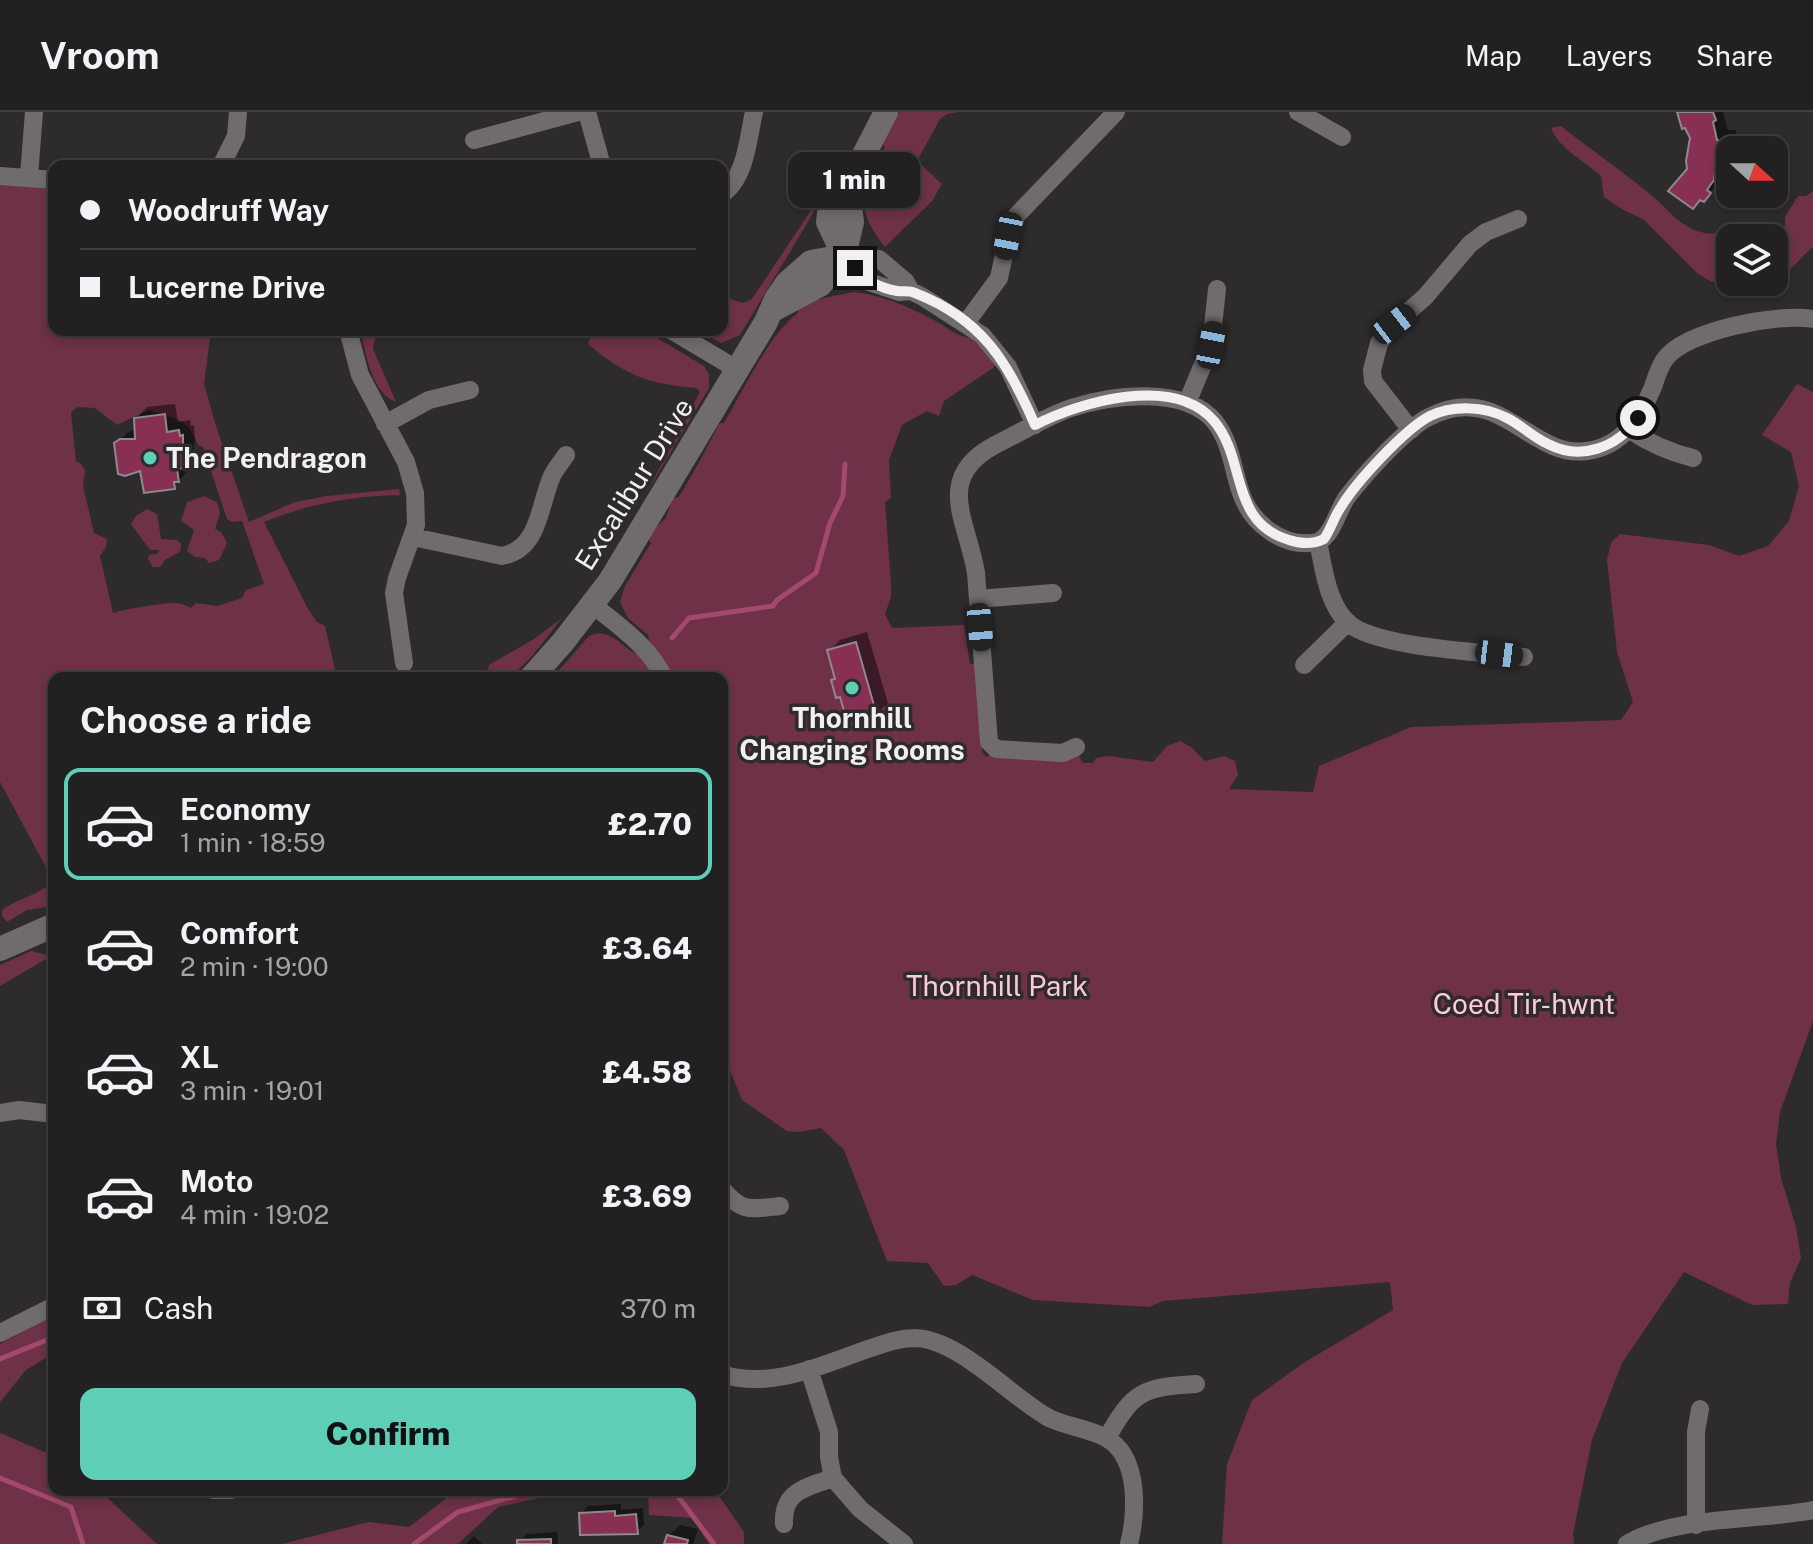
<!DOCTYPE html>
<meta charset="utf-8">
<style>
:root{--surface:#222021;--page:#2e2d2e;--text:#f1f3f6;--muted:#a2a3a5;--line:#3f3e3f;--accent:#5eceb7}
body{margin:0;font-family:"Public Sans",sans-serif;background:var(--page);color:var(--text);height:100vh;display:flex;flex-direction:column;font-size:30px;white-space:nowrap}
*{box-sizing:border-box;margin:0}
p{font-size:26px;color:var(--muted)}
.icon{flex:none;width:44px;height:44px;fill:none;stroke:currentColor;stroke-width:2;stroke-linecap:round;stroke-linejoin:round}
.map{position:relative;flex:1;overflow:hidden}
.sheet{position:absolute;left:48px;top:560px;width:680px;height:824px;display:flex;flex-direction:column;background:var(--surface);border-radius:16px;box-shadow:0 4px 12px #0003,0 0 0 2px var(--line)}
.sheet>*{flex:none}
.top-card{position:absolute;left:48px;top:48px;width:680px;height:176px;border-radius:16px;box-shadow:0 4px 12px #0003,0 0 0 2px var(--line);display:grid;align-content:center;height:176px;padding:0 32px;background:var(--surface)}
.needle{width:52px;rotate:111deg}
.tools{position:absolute;left:1716px;top:24px;display:grid;gap:16px}
.tools a{display:grid;place-items:center;width:72px;height:72px;border-radius:16px;background:var(--surface);box-shadow:0 4px 12px #0003,0 0 0 2px var(--line);font-size:40px}
.end{position:absolute;width:36px;height:36px;margin:-18px;border:10px solid #f2eff0;background:#111;box-shadow:0 0 0 4px #111}
.from{border-radius:50%}
.bubble{position:absolute;height:56px;border-radius:16px;background:var(--surface);box-shadow:0 4px 12px #0003,0 0 0 2px var(--line);font-size:26px;font-weight:800;line-height:56px;text-align:center}
.car{position:absolute;width:24px;height:48px;margin:-24px -12px;border-radius:10px;box-shadow:0 0 6px 2px #0007;background:linear-gradient(#222 24%,#8ab4d8 0 40%,#222 0 76%,#8ab4d8 0 86%,#222 0)}
.top-card b{display:flex;align-items:center;gap:28px;height:76px;font-size:30px}
.top-card b+b{border-top:2px solid var(--line)}
.top-card i{width:20px;height:20px;background:var(--text)}
ul{padding:0;list-style:none}
li{display:flex;align-items:center;gap:24px;height:112px;margin:0 16px 12px;padding:0 16px;border:4px solid transparent;border-radius:16px}
li div{flex:1}
li b{display:block;font-size:30px}
li em{font-style:normal;font-weight:800}
li.on{border-color:var(--accent)}
li>.icon{width:72px;height:72px;stroke-width:1.5}
h2{padding:0 32px;font-size:36px;line-height:96px}
.pay{display:flex;align-items:center;gap:20px;height:88px;padding:0 32px;font-size:30px}
.pay p{margin-inline-start:auto}
.action{display:flex;gap:16px;margin-top:auto;padding:16px 32px}
.action a{flex:1;height:92px;border-radius:16px;background:var(--accent);color:#111;font-size:32px;font-weight:800;line-height:92px;text-align:center}
header{display:flex;align-items:center;gap:48px;box-sizing:border-box;height:112px;padding:0 40px;background:var(--surface);border-bottom:2px solid var(--line)}
header strong{font-size:38px}
nav{display:flex;gap:44px;margin-inline-start:auto;font-size:28px}
.map>svg:first-child{display:block}
</style>
<header>
<strong>Vroom</strong>
<nav><a>Map</a><a>Layers</a><a>Share</a></nav>
</header>
<div class="map">
<svg width="1813" height="1432" viewBox="0 0 1813 1432">
<rect width="100%" height="100%" fill="#2e2b2c"/>
<path fill="#6e3148" fill-rule="evenodd" d="M899,0H958L947,2L940,7L917,49L942,72L932,89L885,135C852,94 863,78 885,35L881,31Z
M1561,14C1592,39 1627,62 1658,89C1671,101 1680,113 1697,119C1721,127 1746,114 1769,122L1785,114V105L1798,84H1806L1813,79V135C1797,148 1794,159 1774,165V126H1730V167L1712,170L1698,162L1643,107L1625,99L1604,85L1601,64C1585,49 1560,38 1551,16Z
M0,72L54,77V218H211L204,272L216,314L249,410L295,390L327,384L399,377L400,383C352,384 308,392 264,410L307,495L317,510L325,514L337,566H54V794L27,798L7,810L2,804V798C18,786 41,783 53,768L0,670ZM78,295L95,296L117,313L149,298C174,308 186,303 198,333L203,335L227,407L232,410L242,409L264,472L246,478L242,486L217,494L196,491L191,496C185,493 178,490 172,491C163,491 119,498 113,501L100,444L106,435L107,427L94,421L83,374L85,358L79,350H76L71,300Z
M816,91L812,103L740,223L721,231L696,218H722V184L743,191L752,187Z
M853,180C879,182 907,194 930,206C950,216 957,227 981,227L997,250L993,256L944,289L939,304L927,299L902,313L889,348L891,386L885,390L891,472V485L885,502L892,516L964,513L970,552L978,551L983,626L982,639L986,645L1004,636L1077,641L1083,651H1093L1096,646L1108,644L1153,650L1167,634L1180,629L1191,635L1205,649L1224,644L1235,649L1238,663L1229,677L1313,680L1319,654L1411,615L1621,608L1633,590L1617,540L1607,448L1611,431L1620,422L1709,433L1739,444L1768,434L1789,409L1799,374L1791,340L1762,323L1797,272L1813,280V909L1780,1000L1776,1032L1781,1066L1796,1115L1801,1146L1790,1171L1788,1192L1752,1193L1684,1160L1622,1251L1592,1328L1573,1422L1574,1432H1222L1227,1352L1252,1288L1305,1250L1393,1198L1390,1170L1163,1189L1149,1195L1033,1188L972,1163L956,1173L944,1174L928,1151L887,1149L844,1038L821,1016L799,1020L787,1019L742,988L722,939V566H668L661,555L653,566H552L589,524C613,513 622,540 644,544L650,535L648,523L628,506L620,490L625,474L651,431L649,428L652,419L666,406L672,387L679,385C693,361 707,337 719,312L724,311C743,279 769,222 798,201L797,192Z
M361,218H377L373,237L396,290C372,281 365,241 361,218Z
M593,218H644L704,254L709,262V276L644,385L700,280L696,276C648,272 625,263 588,232Z
M204,384L217,390L220,401L215,417L221,420L227,431L219,448L209,451L205,446L195,445L187,439L194,418L181,409L187,390Z
M147,397L157,402L161,427L177,428L181,432L180,440L165,448L160,455H153L148,447L149,443L157,442L160,438H150L131,412L136,404Z
M562,506L533,543L510,566H485L489,553L534,527Z
M31,839L51,844L0,874V853Z
M54,1203V1241L26,1258L0,1290V1232Z
M0,1321L54,1344V1378H99L157,1432H0Z
M457,1378H576L498,1395L458,1432H282L369,1410L409,1415Z
M648,1378H715L744,1420V1432H709L692,1406L649,1403Z"/>
<path fill="#0007" d="M1678,0H1723L1728,18H1736L1735,38H1730V44L1716,66L1720,69L1703,88L1689,58L1692,26Z
M175,292L178,310L190,308L191,314L194,313L195,327L193,343L188,348L189,357L174,375L116,332L128,320L136,317V307L147,295Z
M867,520L888,591L876,602L841,582L829,539L840,528Z
M621,1392V1398L643,1396L644,1413L637,1420L581,1402L588,1394Z
M680,1413L698,1417L693,1432H666L668,1424Z
M557,1420L558,1432H519L526,1422Z
M474,1424L482,1432H466Z"/>
<g fill="none" stroke-linecap="round" stroke-linejoin="round">
<path stroke="#a3496c" stroke-width="5" d="M672,526L689,506L773,494L777,488L816,461L830,411L843,384L845,352
M0,1247L54,1225
M0,1366L71,1395L83,1432
M664,1378L677,1383L714,1432
M414,1432L458,1400L537,1378"/>
</g>
<path fill="#883054" stroke="#8e8a8b" stroke-width="2" d="M1677,0H1713L1716,8L1713,10L1717,28L1726,29L1724,53L1716,52L1714,68L1707,78L1711,81L1704,90L1700,88L1693,97L1668,79L1687,57L1686,49L1690,26L1685,16L1682,17Z
M165,302L167,320L179,318L180,324L183,323V356L177,357L179,370H174L175,377L144,381L140,359L125,364L118,362L114,331L120,327H135L134,306Z
M856,530L877,604L848,613L840,585L836,586L831,568L835,567L827,538Z
M615,1399V1404L636,1402L638,1422L580,1423L579,1401Z
M667,1423L688,1428L687,1432H664Z
M551,1427V1432H517V1428Z"/>
<g fill="none" stroke-linecap="round" stroke-linejoin="round">
<path stroke="#706c6d" stroke-width="18" d="M587,0L602,54
M1298,0L1342,25
M474,28L578,0
M221,54L236,24L238,0
M0,64L54,68
M29,64L34,0
M722,82C746,66 748,26 754,0
M844,144L866,169L899,180L911,179L923,185L982,223L1008,255L1035,313
M844,144L879,147L905,169L911,179
M966,211L999,166L1008,124L1017,103L1116,0
M348,218L360,263L406,350L415,381L416,413L397,466L394,481L404,551
M671,218L738,258
M1187,291L1211,233L1217,177
M385,312L429,288L470,278
M1411,318L1373,269L1372,258L1379,231L1394,212L1425,185L1470,132L1486,120L1518,107
M1630,318C1650,332 1669,340 1693,346
M413,425L502,444C540,437 539,393 552,364C556,356 562,349 566,343
M1318,430C1333,423 1337,399 1347,385C1364,363 1405,317 1429,305C1499,268 1530,347 1587,339C1623,334 1640,306 1653,275C1656,266 1659,255 1665,247C1687,218 1778,201 1813,207
M1318,430C1324,457 1327,491 1348,511C1377,536 1483,540 1524,545
M978,487L1053,481
M593,493C619,514 650,535 664,566
M1304,553L1348,510
M1076,635L1063,641L996,637L989,630L976,461C968,410 933,366 995,333C1020,321 1045,305 1071,296C1111,283 1185,273 1215,310C1231,331 1232,354 1240,378C1250,411 1283,437 1318,430
M0,1001L19,998L54,1002
M722,1077C742,1101 751,1097 780,1094
M0,1221L54,1194
M809,1257L829,1320V1345L833,1366L860,1397L904,1432
M722,1262C771,1278 822,1253 868,1237C884,1232 898,1226 915,1226C959,1227 1011,1285 1049,1306C1071,1317 1104,1317 1120,1338C1138,1362 1136,1404 1129,1432
M1107,1326C1133,1279 1143,1275 1196,1272
M213,1378H232
M784,1412C782,1379 807,1375 833,1366
M1696,1413V1320L1700,1297
M1627,1432C1673,1404 1758,1409 1813,1398"/>
<path stroke="#706c6d" stroke-width="24" d="M844,144L828,110L829,101L841,77L852,66L886,0
M773,198L820,173L844,144L852,110L850,95L852,66
M531,566L563,530L610,469L766,210L776,187L787,171L811,150L844,144
M0,837L54,813"/>
</g>
<g fill="none" stroke-linecap="round" stroke-linejoin="round">
<path stroke="#f2eff0" stroke-width="10" d="M855,156C866,169 880,176 897,179C903,180 909,178 915,181C982,207 1008,250 1035,313C1080,290 1174,262 1214,309C1247,348 1229,410 1289,428C1301,432 1312,433 1324,427C1331,417 1334,405 1341,395C1356,370 1405,317 1430,304C1453,293 1484,294 1507,306C1521,313 1533,325 1548,332C1581,349 1617,336 1638,306"/>
</g>
<g fill="#5eceb7" stroke="#2e2b2c" stroke-width="3">
<circle cx="150" cy="346" r="8"/>
<circle cx="852" cy="576" r="8"/>
</g>
<g text-anchor="middle" stroke-width="7" stroke-linejoin="round" paint-order="stroke">
<g font-size="28" font-weight="bold" fill="#f2eff0" stroke="#2e2b2c" text-anchor="start">
<text x="166" y="356">The Pendragon</text>
<text x="852" y="616" text-anchor="middle">Thornhill<tspan x="852" dy="32">Changing Rooms</tspan></text>
</g>
<g font-size="28" fill="#f2eff0" stroke="#2e2b2c">
<text transform="translate(634 372) rotate(-58)" y="10">Excalibur Drive</text>
</g>
<g font-size="28" fill="#fdc9d9" stroke="#2e2b2c">
<text x="997" y="884">Thornhill Park</text>
<text x="1524" y="902">Coed Tir-hwnt</text>
</g>
</g>
</svg>
<div class="tools">
<a><svg class="needle" viewBox="-14 -14 28 28"><path d="M0-13l5 13h-10z" fill="#e53935"/><path d="M0 13l5-13h-10z" fill="#a2a3a5"/></svg></a>
<a><svg class="icon" aria-label="layers" viewBox="0 0 24 24"><path d="M12 4l9 5-9 5-9-5zM3 14l9 5 9-5"/></svg></a>
</div>
<i class="end from" style="left:1638px;top:306px"></i>
<i class="end" style="left:855px;top:156px"></i>
<div class="bubble" style="left:788px;top:40px;width:132px">1 min</div>
<i class="car" style="left:1008px;top:124px;rotate:191deg"></i>
<i class="car" style="left:1394px;top:212px;rotate:52deg"></i>
<i class="car" style="left:1211px;top:233px;rotate:11deg"></i>
<i class="car" style="left:980px;top:515px;rotate:175deg"></i>
<i class="car" style="left:1499px;top:542px;rotate:97deg"></i>
<div class="top-card">
<b><i class="from"></i>Woodruff Way</b>
<b><i></i>Lucerne Drive</b>
</div>
<section class="sheet">
<h2>Choose a ride</h2>
<ul>
<li class="on"><svg class="icon" aria-label="car" viewBox="0 0 24 24"><path d="M5 17H2v-5l4-1 3-4h7l3 4 3 1v5h-3M9 17h6M6 11h13"/><circle cx="7" cy="17" r="2"/><circle cx="17" cy="17" r="2"/></svg><div><b>Economy</b><p>1 min · 18:59</p></div><em>£2.70</em></li>
<li><svg class="icon" aria-label="car" viewBox="0 0 24 24"><path d="M5 17H2v-5l4-1 3-4h7l3 4 3 1v5h-3M9 17h6M6 11h13"/><circle cx="7" cy="17" r="2"/><circle cx="17" cy="17" r="2"/></svg><div><b>Comfort</b><p>2 min · 19:00</p></div><em>£3.64</em></li>
<li><svg class="icon" aria-label="car" viewBox="0 0 24 24"><path d="M5 17H2v-5l4-1 3-4h7l3 4 3 1v5h-3M9 17h6M6 11h13"/><circle cx="7" cy="17" r="2"/><circle cx="17" cy="17" r="2"/></svg><div><b>XL</b><p>3 min · 19:01</p></div><em>£4.58</em></li>
<li><svg class="icon" aria-label="car" viewBox="0 0 24 24"><path d="M5 17H2v-5l4-1 3-4h7l3 4 3 1v5h-3M9 17h6M6 11h13"/><circle cx="7" cy="17" r="2"/><circle cx="17" cy="17" r="2"/></svg><div><b>Moto</b><p>4 min · 19:02</p></div><em>£3.69</em></li>
</ul>
<div class="pay"><svg class="icon" aria-label="cash" viewBox="0 0 24 24"><path d="M3 7h18v10H3z"/><circle cx="12" cy="12" r="2"/></svg>Cash<p>370 m</p></div>
<div class="action"><a>Confirm</a></div>
</section>
</div>
